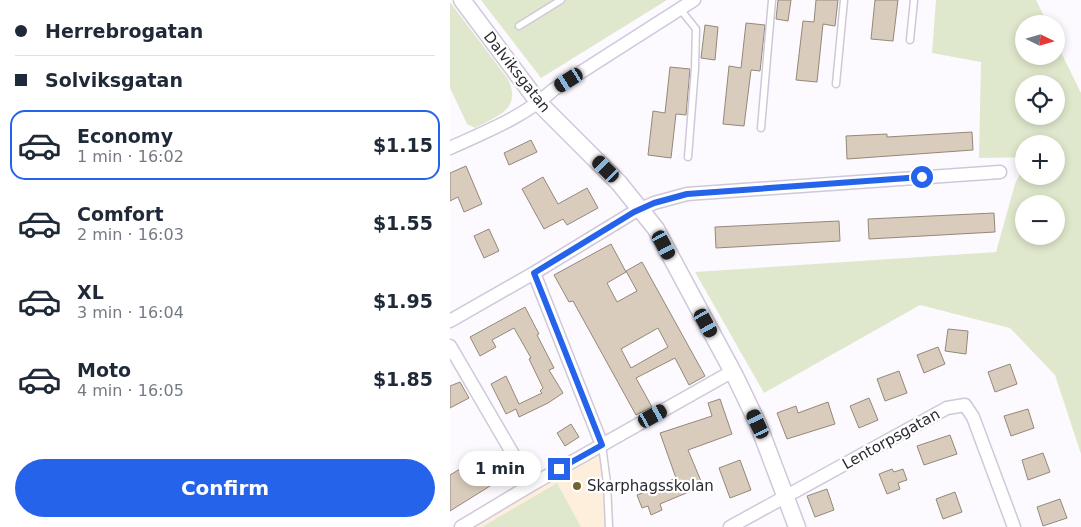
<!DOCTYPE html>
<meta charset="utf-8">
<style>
:root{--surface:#fff;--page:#f6f6f7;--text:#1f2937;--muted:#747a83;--line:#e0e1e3;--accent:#2563eb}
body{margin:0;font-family:"DejaVu Sans",sans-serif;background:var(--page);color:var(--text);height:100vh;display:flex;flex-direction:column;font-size:19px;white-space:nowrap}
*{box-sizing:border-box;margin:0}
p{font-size:16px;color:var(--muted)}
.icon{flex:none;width:28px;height:28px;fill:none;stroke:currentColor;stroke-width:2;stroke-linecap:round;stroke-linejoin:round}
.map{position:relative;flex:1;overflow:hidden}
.details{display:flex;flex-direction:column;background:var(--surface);width:450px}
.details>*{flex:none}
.top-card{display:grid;align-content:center;height:110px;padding:0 15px;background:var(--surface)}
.needle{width:32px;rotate:95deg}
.fabs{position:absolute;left:565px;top:15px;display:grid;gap:10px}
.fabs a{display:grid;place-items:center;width:50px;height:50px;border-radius:50%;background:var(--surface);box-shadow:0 2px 8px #0003;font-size:25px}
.end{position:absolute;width:22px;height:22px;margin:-11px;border:6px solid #2563eb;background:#fff;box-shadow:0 0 0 2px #fff}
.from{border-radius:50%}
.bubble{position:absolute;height:35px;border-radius:18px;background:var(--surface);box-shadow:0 2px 8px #0003;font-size:16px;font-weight:800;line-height:35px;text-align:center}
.car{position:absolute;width:15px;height:30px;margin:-15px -8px;border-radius:6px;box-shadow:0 0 4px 1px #0007;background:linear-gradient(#222 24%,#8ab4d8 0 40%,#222 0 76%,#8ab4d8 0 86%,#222 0)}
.top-card b{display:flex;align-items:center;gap:18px;height:48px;font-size:19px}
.top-card b+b{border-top:1px solid var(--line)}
.top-card i{width:12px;height:12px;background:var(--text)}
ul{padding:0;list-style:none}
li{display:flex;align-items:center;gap:15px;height:70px;margin:0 10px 8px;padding:0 5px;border:2px solid transparent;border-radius:15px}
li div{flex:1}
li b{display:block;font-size:19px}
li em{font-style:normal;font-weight:800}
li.selected{border-color:var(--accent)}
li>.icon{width:45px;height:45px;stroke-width:1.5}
.action{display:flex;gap:10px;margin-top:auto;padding:10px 15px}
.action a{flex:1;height:58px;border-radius:30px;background:var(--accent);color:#fff;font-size:20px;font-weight:800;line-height:58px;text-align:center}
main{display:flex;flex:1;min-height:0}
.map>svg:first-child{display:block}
</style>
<main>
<section class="details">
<div class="top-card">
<b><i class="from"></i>Herrebrogatan</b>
<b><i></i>Solviksgatan</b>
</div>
<ul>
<li class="selected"><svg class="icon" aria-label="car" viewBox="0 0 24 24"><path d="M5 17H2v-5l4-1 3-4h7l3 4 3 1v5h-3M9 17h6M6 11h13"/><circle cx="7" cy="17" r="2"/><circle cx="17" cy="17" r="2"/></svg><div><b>Economy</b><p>1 min · 16:02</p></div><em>$1.15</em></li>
<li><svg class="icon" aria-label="car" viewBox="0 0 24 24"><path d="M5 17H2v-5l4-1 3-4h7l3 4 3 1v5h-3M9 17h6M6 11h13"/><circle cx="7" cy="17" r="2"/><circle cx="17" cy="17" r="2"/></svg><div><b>Comfort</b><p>2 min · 16:03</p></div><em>$1.55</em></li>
<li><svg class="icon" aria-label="car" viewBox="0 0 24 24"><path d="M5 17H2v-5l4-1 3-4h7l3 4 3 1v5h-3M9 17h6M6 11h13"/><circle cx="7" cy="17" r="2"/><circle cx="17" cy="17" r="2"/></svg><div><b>XL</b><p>3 min · 16:04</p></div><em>$1.95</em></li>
<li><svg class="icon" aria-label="car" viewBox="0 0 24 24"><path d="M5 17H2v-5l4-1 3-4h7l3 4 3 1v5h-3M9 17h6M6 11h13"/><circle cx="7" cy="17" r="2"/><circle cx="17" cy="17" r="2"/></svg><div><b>Moto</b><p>4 min · 16:05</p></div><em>$1.85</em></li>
</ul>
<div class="action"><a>Confirm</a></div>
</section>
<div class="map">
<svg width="631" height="527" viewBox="0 0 631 527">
<rect width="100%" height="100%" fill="#fcfafe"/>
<path fill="#fdefdb" d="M153,452L161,479L164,527H19Z"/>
<path fill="#dfe8cc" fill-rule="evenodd" d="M31,0H217L91,78Z
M486,0H586L598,24H574V56H606V42L631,93V454L605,375L560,328L470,305L314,393L245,272L546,252L565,184L574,166V176H606V144H574V157L529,158L531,62L482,53ZM574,84H606V116H574ZM574,204H606V236H574Z
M0,2L58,79C72,109 48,116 25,128L17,124L0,88Z
M107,483L131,527H32Z"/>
<path fill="#d9ccbc" stroke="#948878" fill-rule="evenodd" d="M328,0H341L338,21L326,19Z
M366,0H388L385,26L373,24L367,82L346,80L353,21L364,22Z
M425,0H448L443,41L421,39Z
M296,23L315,25L310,71L301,70L294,126L273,124L279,66L291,68Z
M255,25L268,27L265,60L251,58Z
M220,67L240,69L236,115L226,114L221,158L198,155L203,111L215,113Z
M522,132L523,150L397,159L396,136L437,134V137Z
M81,140L87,152L59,165L54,153Z
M16,166L32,204L14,212L8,197L0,201V173Z
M93,177L108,204L137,188L148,208L117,225L113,219L94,229L72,189Z
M544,213L545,232L419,239L418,219Z
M389,221L390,241L266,248L265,227Z
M39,229L49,251L34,258L24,236Z
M161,244L176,272L157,283L167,302L187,291L176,271L192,262L255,376L239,385L225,358L186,378L202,407L186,415L123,301L119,302L104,275ZM208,328L218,347L181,368L171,349Z
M75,307L89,334L87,335L104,368L99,370L113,393L98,403L69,417L66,409L56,414L41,384L56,376L69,404L92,393L90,391L93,388L79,359L81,358L64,328L42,340L46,347L30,356L20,337Z
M498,329L518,331L516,354L495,351Z
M488,347L495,364L474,373L467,355Z
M560,364L567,384L545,392L538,372Z
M449,371L457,393L435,401L427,379Z
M10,382L19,398L0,408V386Z
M419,398L428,420L409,428L400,406Z
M270,399L282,434L238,450L253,486L210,504L212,510L201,515L198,506L192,508L187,495L220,483L219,481L226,478L210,433L262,416L258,403Z
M378,402L385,424L337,439L327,413L346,406L348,413Z
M578,409L584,428L561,436L554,416Z
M121,424L129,437L115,446L107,433Z
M500,435L507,454L474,465L467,446Z
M593,453L600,472L578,480L572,460Z
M290,460L301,490L280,498L269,468Z
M37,463L48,481L0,511V475L10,469L14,476Z
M442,469L444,472L453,469L457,480L448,483L450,489L437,494L429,474Z
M377,489L384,510L365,517L357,496Z
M505,492L512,512L493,519L486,499Z
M610,499L617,518L593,526L587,507Z"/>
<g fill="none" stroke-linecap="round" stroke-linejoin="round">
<g stroke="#cfc8da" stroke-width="9">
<path id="service" d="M230,9L246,29L245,68L238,157
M69,26L111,0
M460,40L464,0
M386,84L394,0
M311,128L322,0
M152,445L157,483L159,527"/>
</g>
<g stroke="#cfc8da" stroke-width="15">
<path id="minor" d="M0,148C35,132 74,117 103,90L244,0
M84,273L152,445
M0,321L84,273L184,212L204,203L237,194L550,172
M0,346L81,485
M11,527L81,485L283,371
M280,527L497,408L515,405L523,417L564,527"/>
</g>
<g stroke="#cfc8da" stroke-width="19">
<path id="tertiary" d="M12,0L89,103L169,183L206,229L285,376L308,424L347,527"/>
</g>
<use href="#service" stroke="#fff" stroke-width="6"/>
<use href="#minor" stroke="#fff" stroke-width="12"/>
<use href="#tertiary" stroke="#fff" stroke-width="16"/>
</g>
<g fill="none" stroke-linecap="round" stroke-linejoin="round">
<path stroke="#2563eb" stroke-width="6" d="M109,469L152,445L84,273L184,212L204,203L237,194L472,177"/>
</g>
<circle fill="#736230" stroke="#fff" stroke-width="2" cx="127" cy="486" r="5"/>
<g text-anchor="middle" stroke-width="4.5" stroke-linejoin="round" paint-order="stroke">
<g font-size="15" fill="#2c2a31" stroke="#fff">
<text transform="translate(67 72) rotate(52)" y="5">Dalviksgatan</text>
<text transform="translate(441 439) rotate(-29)" y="5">Lentorpsgatan</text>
</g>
<g font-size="15" fill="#2c2a31" stroke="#fff" text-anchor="start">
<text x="137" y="491">Skarphagsskolan</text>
</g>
</g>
</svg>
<div class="fabs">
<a><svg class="needle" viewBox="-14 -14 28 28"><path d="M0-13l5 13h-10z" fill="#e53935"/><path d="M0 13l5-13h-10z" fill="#747a83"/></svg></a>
<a><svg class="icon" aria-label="locate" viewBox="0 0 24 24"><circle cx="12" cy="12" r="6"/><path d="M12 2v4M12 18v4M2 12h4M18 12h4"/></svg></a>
<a>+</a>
<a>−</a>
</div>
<i class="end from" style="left:472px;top:177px"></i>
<i class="end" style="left:109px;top:469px"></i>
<div class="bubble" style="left:9px;top:451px;width:82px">1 min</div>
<i class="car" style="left:119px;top:80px;rotate:238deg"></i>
<i class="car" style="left:156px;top:169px;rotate:315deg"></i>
<i class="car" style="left:214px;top:245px;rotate:152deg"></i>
<i class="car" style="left:256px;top:323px;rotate:151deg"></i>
<i class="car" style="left:203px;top:416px;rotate:61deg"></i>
<i class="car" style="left:308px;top:424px;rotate:335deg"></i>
</div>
</main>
